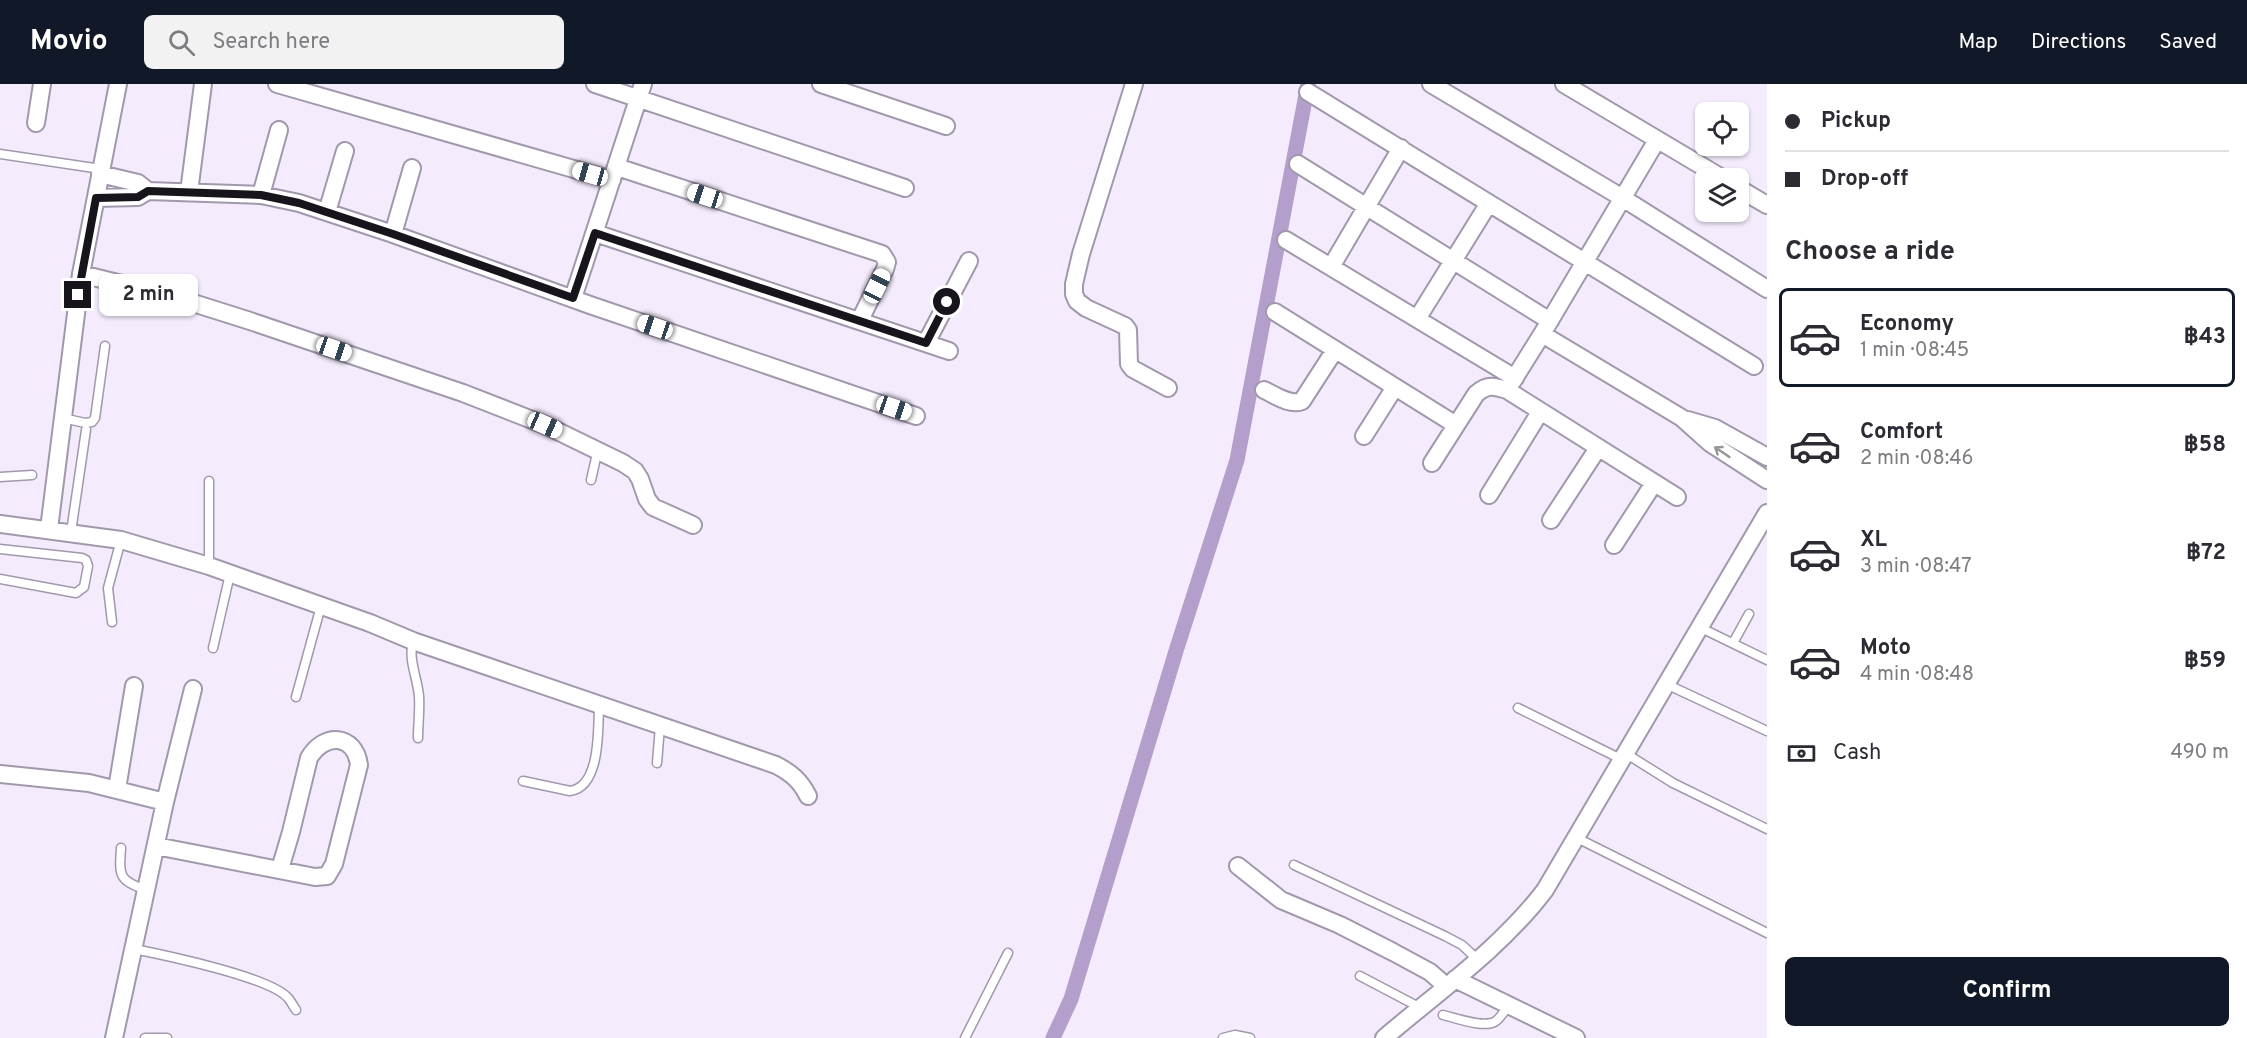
<!DOCTYPE html>
<meta charset="utf-8">
<style>
:root{--surface:#fff;--page:#f2f2f3;--text:#2b2b33;--muted:#7c7c81;--line:#e1e1e2;--accent:#111827}
body{margin:0;font-family:Overpass,sans-serif;background:var(--page);color:var(--text);height:100vh;display:flex;flex-direction:column;font-size:22px;white-space:nowrap}
*{box-sizing:border-box;margin:0}
p{font-size:20px;color:var(--muted)}
.icon{flex:none;width:33px;height:33px;fill:none;stroke:currentColor;stroke-width:2;stroke-linecap:round;stroke-linejoin:round}
.map{position:relative;flex:1;overflow:hidden}
.sheet{display:flex;flex-direction:column;background:var(--surface);width:480px}
.sheet>*{flex:none}
.banner{display:grid;align-content:center;height:132px;padding:0 18px;background:var(--surface)}
.fabs{position:absolute;left:1695px;top:18px;display:grid;gap:12px}
.fabs a{display:grid;place-items:center;width:54px;height:54px;border-radius:9px;background:var(--surface);box-shadow:0 2px 4px #0004;font-size:30px}
.end{position:absolute;width:27px;height:27px;margin:-14px;border:8px solid #17141b;background:#fff;box-shadow:0 0 0 3px #fff}
.from{border-radius:50%}
.bubble{position:absolute;height:42px;border-radius:9px;background:var(--surface);box-shadow:0 2px 4px #0004;font-size:20px;font-weight:700;line-height:42px;text-align:center}
.car{position:absolute;width:18px;height:36px;margin:-18px -9px;border-radius:8px;box-shadow:0 0 4px 2px #0007;background:linear-gradient(#fff 24%,#345 0 40%,#fff 0 76%,#345 0 86%,#fff 0)}
.banner b{display:flex;align-items:center;gap:21px;height:57px;font-size:22px}
.banner b+b{border-top:2px solid var(--line)}
.banner i{width:15px;height:15px;background:var(--text)}
ul{padding:0;list-style:none}
li{display:flex;align-items:center;gap:18px;height:99px;margin:0 12px 9px;padding:0 6px;border:3px solid transparent;border-radius:9px}
li div{flex:1}
li b{display:block;font-size:22px}
li em{font-style:normal;font-weight:700}
li.on{border-color:var(--accent)}
li>.icon{width:54px;height:54px;stroke-width:1.5}
h2{padding:0 18px;font-size:27px;line-height:72px}
.pay{display:flex;align-items:center;gap:15px;height:66px;padding:0 18px;font-size:22px}
.pay p{margin-inline-start:auto}
.primary-button{display:flex;gap:12px;margin-top:auto;padding:12px 18px}
.primary-button a{flex:1;height:69px;border-radius:9px;background:var(--accent);color:#fff;font-size:24px;font-weight:700;line-height:69px;text-align:center}
header{display:flex;align-items:center;gap:36px;box-sizing:border-box;height:84px;padding:0 30px;background:var(--accent);color:#fff}
header strong{font-size:28px}
nav{display:flex;gap:33px;margin-inline-start:auto;font-size:21px}
.search{width:420px;height:54px;background:var(--page);display:flex;align-items:center;gap:15px;box-sizing:border-box;padding:0 21px;border-radius:9px;color:var(--muted);font-size:22px}
main{display:flex;flex:1;min-height:0}
.map>svg:first-child{display:block}
</style>
<header>
<strong>Movio</strong>
<div class="search"><svg class="icon" aria-label="search" viewBox="0 0 24 24"><circle cx="10" cy="10" r="6"/><path d="M15 15l6 6"/></svg>Search here</div>
<nav><a>Map</a><a>Directions</a><a>Saved</a></nav>
</header>
<main>
<div class="map">
<svg width="1767" height="954" viewBox="0 0 1767 954">
<rect width="100%" height="100%" fill="#f4ecfd"/>
<g fill="none" stroke-linecap="round" stroke-linejoin="round">
<path stroke="#b49ecc" stroke-width="15" d="M1053,954L1071,915L1176,567L1237,376L1308,0"/>
<g stroke="#a198ac" stroke-width="11">
<path id="lane" d="M0,70L101,85
M63,334L85,339L92,338L95,334L105,262
M0,393L32,391
M591,396L598,365
M209,397V482
M71,448L86,346
M0,465L82,474L86,476L88,482L84,503L76,509L0,495
M112,538L108,504L121,456
M1699,543L1767,576
M413,557C408,576 417,592 419,612C420,626 418,641 418,654
M1733,559L1749,530
M213,564L230,490
M1666,600L1767,647
M296,613L321,522
M1518,624L1621,675
M1625,669L1673,699L1767,745
M657,679L660,642
M523,697L570,707C601,703 598,644 599,621
M1577,754L1767,849
M121,764C119,793 119,796 146,806
M1294,781L1445,852L1462,861L1477,875
M134,865C164,871 270,893 288,914C291,917 293,922 296,926
M1360,892L1419,923
M1443,931C1456,934 1485,945 1496,937C1501,933 1505,926 1509,921
M145,954H167
M965,954L1008,869
M1223,954L1235,951L1250,954"/>
</g>
<g stroke="#a198ac" stroke-width="20">
<path id="street" d="M277,0L612,96
M595,0L905,104
M821,0L946,42
M1134,0L1081,170L1074,200V210L1077,217L1086,224L1125,242L1128,246L1129,280L1133,285L1168,304
M1431,0L1621,113L1767,205
M1564,0L1722,94
M1308,8L1754,282
M36,39L42,0
M1657,56L1542,250L1682,334L1710,359L1767,396
M1298,80L1550,237
M617,83L882,170L887,178L885,185L860,236
M1738,104L1767,121
M148,107L261,111L299,119L393,150L590,221L916,332
M189,108L203,0
M261,111L279,46
M96,114L138,113L148,107L138,99L100,90
M327,128L345,67
M595,149L949,267
M393,150L412,84
M1286,156L1515,294
M1331,183L1401,64
M81,190L171,212L247,236L463,309L545,341L623,379L635,387L640,395L647,415L653,423L693,441
M573,214L643,0
M1275,228L1456,341
M1417,235L1489,119
M1542,250L1507,306L1677,413
M926,259L969,177
M1264,306C1275,311 1290,322 1302,317L1335,266
M1688,336L1715,344L1767,373
M1364,352L1395,303
M1432,379L1476,310C1487,300 1494,302 1507,306
M1489,411L1540,328
M1551,436L1598,364
M0,440L121,456L209,482L370,539L413,557L776,681C791,689 800,696 808,712
M49,445L81,190L118,0
M1614,461L1654,399
M0,690L89,699L165,718
M117,705L134,602
M156,762L315,793L327,792L334,780L359,681C355,650 324,648 309,674L291,748L280,785
M1238,782L1281,816L1340,841L1393,868L1430,888L1446,902
M1455,895L1576,954
M114,954L165,718L193,605
M1384,954C1438,908 1502,863 1545,806L1767,429"/>
</g>
<use href="#lane" stroke="#fff" stroke-width="8"/>
<use href="#street" stroke="#fff" stroke-width="16"/>
</g>
<defs><path id="oneway-shaft" d="M-6 0H5M1.5-3L5.5 0L1.5 3" fill="none" stroke-width="1.6" stroke-linecap="round" stroke-linejoin="round" transform="scale(1.5)"/></defs>
<use stroke="#979598" href="#oneway-shaft" transform="translate(1722 368) rotate(-146)"/>
<g fill="none" stroke-linecap="round" stroke-linejoin="round">
<path stroke="#17141b" stroke-width="8" d="M78,211L96,114L138,113L148,107L261,111L299,119L393,150L573,214L595,149L926,259L947,218"/>
</g>
</svg>
<div class="fabs">
<a><svg class="icon" aria-label="locate" viewBox="0 0 24 24"><circle cx="12" cy="12" r="6"/><path d="M12 2v4M12 18v4M2 12h4M18 12h4"/></svg></a>
<a><svg class="icon" aria-label="layers" viewBox="0 0 24 24"><path d="M12 4l9 5-9 5-9-5zM3 14l9 5 9-5"/></svg></a>
</div>
<i class="end from" style="left:947px;top:218px"></i>
<i class="end" style="left:78px;top:211px"></i>
<div class="bubble" style="left:99px;top:190px;width:99px">2 min</div>
<i class="car" style="left:590px;top:90px;rotate:286deg"></i>
<i class="car" style="left:705px;top:112px;rotate:288deg"></i>
<i class="car" style="left:877px;top:202px;rotate:26deg"></i>
<i class="car" style="left:655px;top:243px;rotate:289deg"></i>
<i class="car" style="left:334px;top:265px;rotate:109deg"></i>
<i class="car" style="left:894px;top:324px;rotate:109deg"></i>
<i class="car" style="left:545px;top:341px;rotate:114deg"></i>
</div>
<section class="sheet">
<div class="banner">
<b><i class="from"></i>Pickup</b>
<b><i></i>Drop-off</b>
</div>
<h2>Choose a ride</h2>
<ul>
<li class="on"><svg class="icon" aria-label="car" viewBox="0 0 24 24"><path d="M5 17H2v-5l4-1 3-4h7l3 4 3 1v5h-3M9 17h6M6 11h13"/><circle cx="7" cy="17" r="2"/><circle cx="17" cy="17" r="2"/></svg><div><b>Economy</b><p>1 min · 08:45</p></div><em>฿43</em></li>
<li><svg class="icon" aria-label="car" viewBox="0 0 24 24"><path d="M5 17H2v-5l4-1 3-4h7l3 4 3 1v5h-3M9 17h6M6 11h13"/><circle cx="7" cy="17" r="2"/><circle cx="17" cy="17" r="2"/></svg><div><b>Comfort</b><p>2 min · 08:46</p></div><em>฿58</em></li>
<li><svg class="icon" aria-label="car" viewBox="0 0 24 24"><path d="M5 17H2v-5l4-1 3-4h7l3 4 3 1v5h-3M9 17h6M6 11h13"/><circle cx="7" cy="17" r="2"/><circle cx="17" cy="17" r="2"/></svg><div><b>XL</b><p>3 min · 08:47</p></div><em>฿72</em></li>
<li><svg class="icon" aria-label="car" viewBox="0 0 24 24"><path d="M5 17H2v-5l4-1 3-4h7l3 4 3 1v5h-3M9 17h6M6 11h13"/><circle cx="7" cy="17" r="2"/><circle cx="17" cy="17" r="2"/></svg><div><b>Moto</b><p>4 min · 08:48</p></div><em>฿59</em></li>
</ul>
<div class="pay"><svg class="icon" aria-label="cash" viewBox="0 0 24 24"><path d="M3 7h18v10H3z"/><circle cx="12" cy="12" r="2"/></svg>Cash<p>490 m</p></div>
<div class="primary-button"><a>Confirm</a></div>
</section>
</main>
